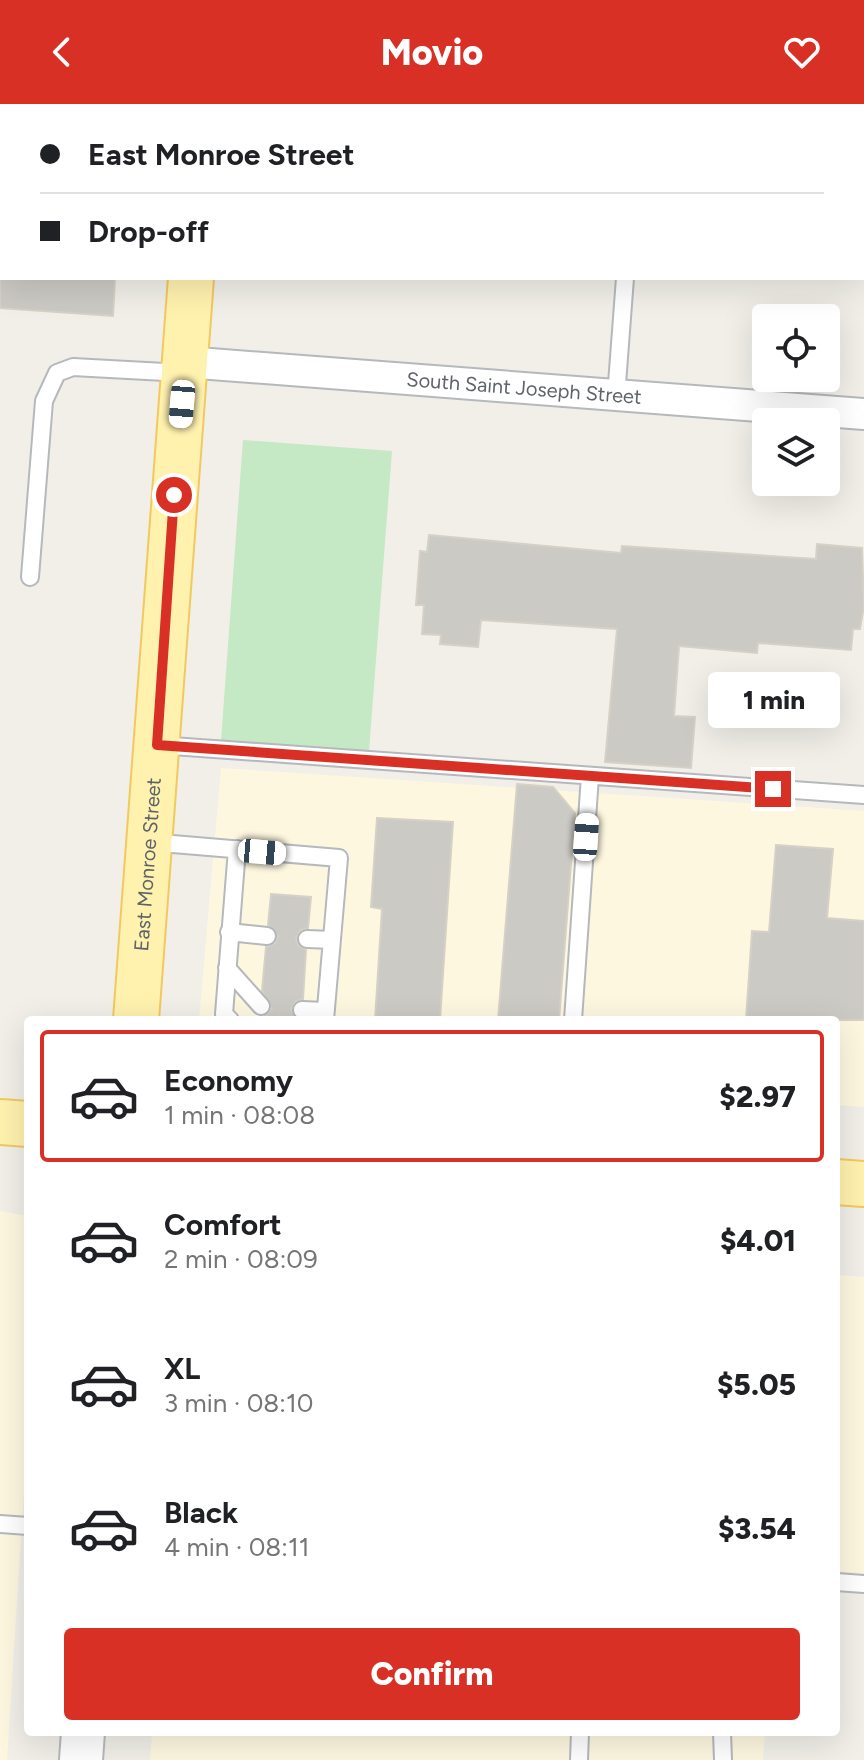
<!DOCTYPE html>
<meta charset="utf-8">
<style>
:root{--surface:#fff;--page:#f6f6f6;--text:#202124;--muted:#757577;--line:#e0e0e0;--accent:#d93025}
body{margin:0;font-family:Figtree,sans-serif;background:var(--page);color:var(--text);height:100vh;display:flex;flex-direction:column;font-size:30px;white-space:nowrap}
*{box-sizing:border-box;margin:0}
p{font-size:26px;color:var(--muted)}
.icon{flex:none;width:44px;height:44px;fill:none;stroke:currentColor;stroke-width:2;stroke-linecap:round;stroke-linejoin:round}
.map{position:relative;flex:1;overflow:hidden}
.drawer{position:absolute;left:24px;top:912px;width:816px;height:720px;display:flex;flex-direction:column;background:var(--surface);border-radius:8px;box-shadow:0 8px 32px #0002}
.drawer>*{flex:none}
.banner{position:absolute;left:0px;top:0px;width:864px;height:176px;box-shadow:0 8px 32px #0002;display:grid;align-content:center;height:176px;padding:0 40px;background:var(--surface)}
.buttons{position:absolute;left:752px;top:200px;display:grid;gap:16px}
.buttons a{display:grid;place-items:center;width:88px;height:88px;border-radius:8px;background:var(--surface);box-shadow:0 8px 32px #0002;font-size:40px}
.end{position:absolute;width:36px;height:36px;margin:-18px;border:10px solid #d93025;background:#fff;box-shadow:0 0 0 4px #fff}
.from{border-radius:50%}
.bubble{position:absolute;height:56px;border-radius:8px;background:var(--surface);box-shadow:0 8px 32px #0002;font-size:26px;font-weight:800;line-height:56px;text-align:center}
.car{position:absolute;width:24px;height:48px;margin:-24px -12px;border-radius:10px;box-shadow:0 0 6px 2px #0007;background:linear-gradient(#fff 24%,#345 0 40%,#fff 0 76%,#345 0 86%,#fff 0)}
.banner b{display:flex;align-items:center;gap:28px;height:76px;font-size:30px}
.banner b+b{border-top:2px solid var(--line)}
.banner i{width:20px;height:20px;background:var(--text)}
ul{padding:14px 0 0;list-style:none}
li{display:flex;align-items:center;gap:24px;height:132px;margin:0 16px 12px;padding:0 24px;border:4px solid transparent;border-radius:8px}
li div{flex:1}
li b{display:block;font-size:30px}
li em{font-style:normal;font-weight:800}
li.active{border-color:var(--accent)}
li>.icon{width:72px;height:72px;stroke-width:1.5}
.cta{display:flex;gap:16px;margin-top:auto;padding:16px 40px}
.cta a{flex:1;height:92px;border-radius:8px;background:var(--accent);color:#fff;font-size:32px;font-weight:800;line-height:92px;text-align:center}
header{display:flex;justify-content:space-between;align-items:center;height:104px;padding:0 40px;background:var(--accent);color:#fff;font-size:36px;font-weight:800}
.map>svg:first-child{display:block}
</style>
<header><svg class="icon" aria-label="back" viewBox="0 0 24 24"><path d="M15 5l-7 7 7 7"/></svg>Movio<svg class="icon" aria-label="heart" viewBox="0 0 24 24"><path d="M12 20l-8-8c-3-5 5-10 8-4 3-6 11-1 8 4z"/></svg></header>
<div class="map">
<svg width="864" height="1656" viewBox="0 0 864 1656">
<rect width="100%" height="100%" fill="#f1efe8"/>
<path fill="#fef7e0" d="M221,664L864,707V1003L836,1001V916H199Z
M0,1107L28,1112V1324L7,1656H0Z
M836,1171L864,1173V1469L836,1467Z
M152,1628H765L763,1656H150Z"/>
<path fill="#c5e8c5" d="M243,336L392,347L369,647L221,637Z"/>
<path fill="#cccac5" stroke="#d6d1c6" stroke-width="2" d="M0,174H115L113,212L0,204Z
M429,431L621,449L622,442L816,455L817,440L862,444L864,502L860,525H853L851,546L758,539L757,549L679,542L674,612L695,613L691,664L605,658L617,525L481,516L478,543L440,540L441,531L422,530L424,501H416L420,447L427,448Z
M517,680L553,683L575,709L559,916H498Z
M377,714L453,718L440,916H375L382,805L371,803Z
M776,741L833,745L827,814L864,817V916H746L752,827L769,828Z
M271,790L311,793L308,824L301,826L296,834L298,841L306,846L303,895L296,897L291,905L298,916H260L272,905L262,887L266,843L275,839L278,832L268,821Z"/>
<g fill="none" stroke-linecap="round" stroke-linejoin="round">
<g stroke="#b5b8bc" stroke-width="20">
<path id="lane" d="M637,2V0
M616,293L625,174
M30,473L44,297L57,269L73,263L183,269
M158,641L864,691
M149,738L339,754L325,916
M229,828L267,832
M307,835L332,836
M227,864L261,902
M302,906L325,907
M230,916L224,910L237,745
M573,916L590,672
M0,1420L28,1422
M836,1478L864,1480
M722,1628L723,1656
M579,1656L580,1628"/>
</g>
<g stroke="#b5b8bc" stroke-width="34">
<g id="street">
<path id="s1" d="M185,258L864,310"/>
</g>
</g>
<g stroke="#b6babf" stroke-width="46">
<path id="secondary" d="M81,1656L83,1628"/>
</g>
<g stroke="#f2c960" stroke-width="48">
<g id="primary">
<path d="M204,2V0"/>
<path id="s2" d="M136,916L191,174"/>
<path d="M0,1018L28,1020"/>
<path d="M836,1078L864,1080"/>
</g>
</g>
<use href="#lane" stroke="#fff" stroke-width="16"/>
<use href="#street" stroke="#fff" stroke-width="30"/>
<use href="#secondary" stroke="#fff" stroke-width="42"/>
<use href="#primary" stroke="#fff2af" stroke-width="44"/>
</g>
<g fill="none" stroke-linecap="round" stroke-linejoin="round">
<path stroke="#d93025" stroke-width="10" d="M174,391L157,641L773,685"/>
</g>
<g text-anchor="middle" stroke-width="6" stroke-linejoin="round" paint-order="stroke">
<g font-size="20" fill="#5f6368" stroke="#fff">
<text dy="7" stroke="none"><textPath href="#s1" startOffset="340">South Saint Joseph Street</textPath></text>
<text dy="7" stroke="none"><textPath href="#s2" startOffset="156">East Monroe Street</textPath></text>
</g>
</g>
</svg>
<div class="buttons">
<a><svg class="icon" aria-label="locate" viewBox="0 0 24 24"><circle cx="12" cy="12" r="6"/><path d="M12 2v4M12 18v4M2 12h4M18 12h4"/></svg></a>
<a><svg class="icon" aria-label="layers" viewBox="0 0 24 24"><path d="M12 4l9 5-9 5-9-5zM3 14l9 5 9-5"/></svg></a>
</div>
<i class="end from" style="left:174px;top:391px"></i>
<i class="end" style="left:773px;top:685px"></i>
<div class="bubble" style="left:708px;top:568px;width:132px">1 min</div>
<i class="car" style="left:182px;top:300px;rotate:185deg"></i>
<i class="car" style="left:586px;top:733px;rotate:4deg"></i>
<i class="car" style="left:262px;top:748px;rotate:95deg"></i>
<div class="banner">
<b><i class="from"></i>East Monroe Street</b>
<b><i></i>Drop-off</b>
</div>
<section class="drawer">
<ul>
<li class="active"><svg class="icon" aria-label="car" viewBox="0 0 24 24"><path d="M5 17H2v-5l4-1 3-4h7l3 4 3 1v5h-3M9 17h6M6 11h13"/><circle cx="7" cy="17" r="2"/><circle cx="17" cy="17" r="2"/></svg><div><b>Economy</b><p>1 min · 08:08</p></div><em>$2.97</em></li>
<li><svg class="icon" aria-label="car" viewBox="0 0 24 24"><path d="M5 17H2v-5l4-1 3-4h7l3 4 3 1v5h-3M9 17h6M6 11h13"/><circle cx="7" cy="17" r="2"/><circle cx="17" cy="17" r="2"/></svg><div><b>Comfort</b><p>2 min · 08:09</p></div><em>$4.01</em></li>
<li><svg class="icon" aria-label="car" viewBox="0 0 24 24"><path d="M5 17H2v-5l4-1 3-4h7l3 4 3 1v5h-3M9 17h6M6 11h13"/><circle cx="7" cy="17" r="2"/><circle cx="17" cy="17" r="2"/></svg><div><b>XL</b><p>3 min · 08:10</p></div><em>$5.05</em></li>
<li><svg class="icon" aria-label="car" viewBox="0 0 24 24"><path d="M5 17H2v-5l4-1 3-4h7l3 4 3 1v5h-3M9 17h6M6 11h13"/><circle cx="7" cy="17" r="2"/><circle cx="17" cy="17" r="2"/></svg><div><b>Black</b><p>4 min · 08:11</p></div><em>$3.54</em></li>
</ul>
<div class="cta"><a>Confirm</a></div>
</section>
</div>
